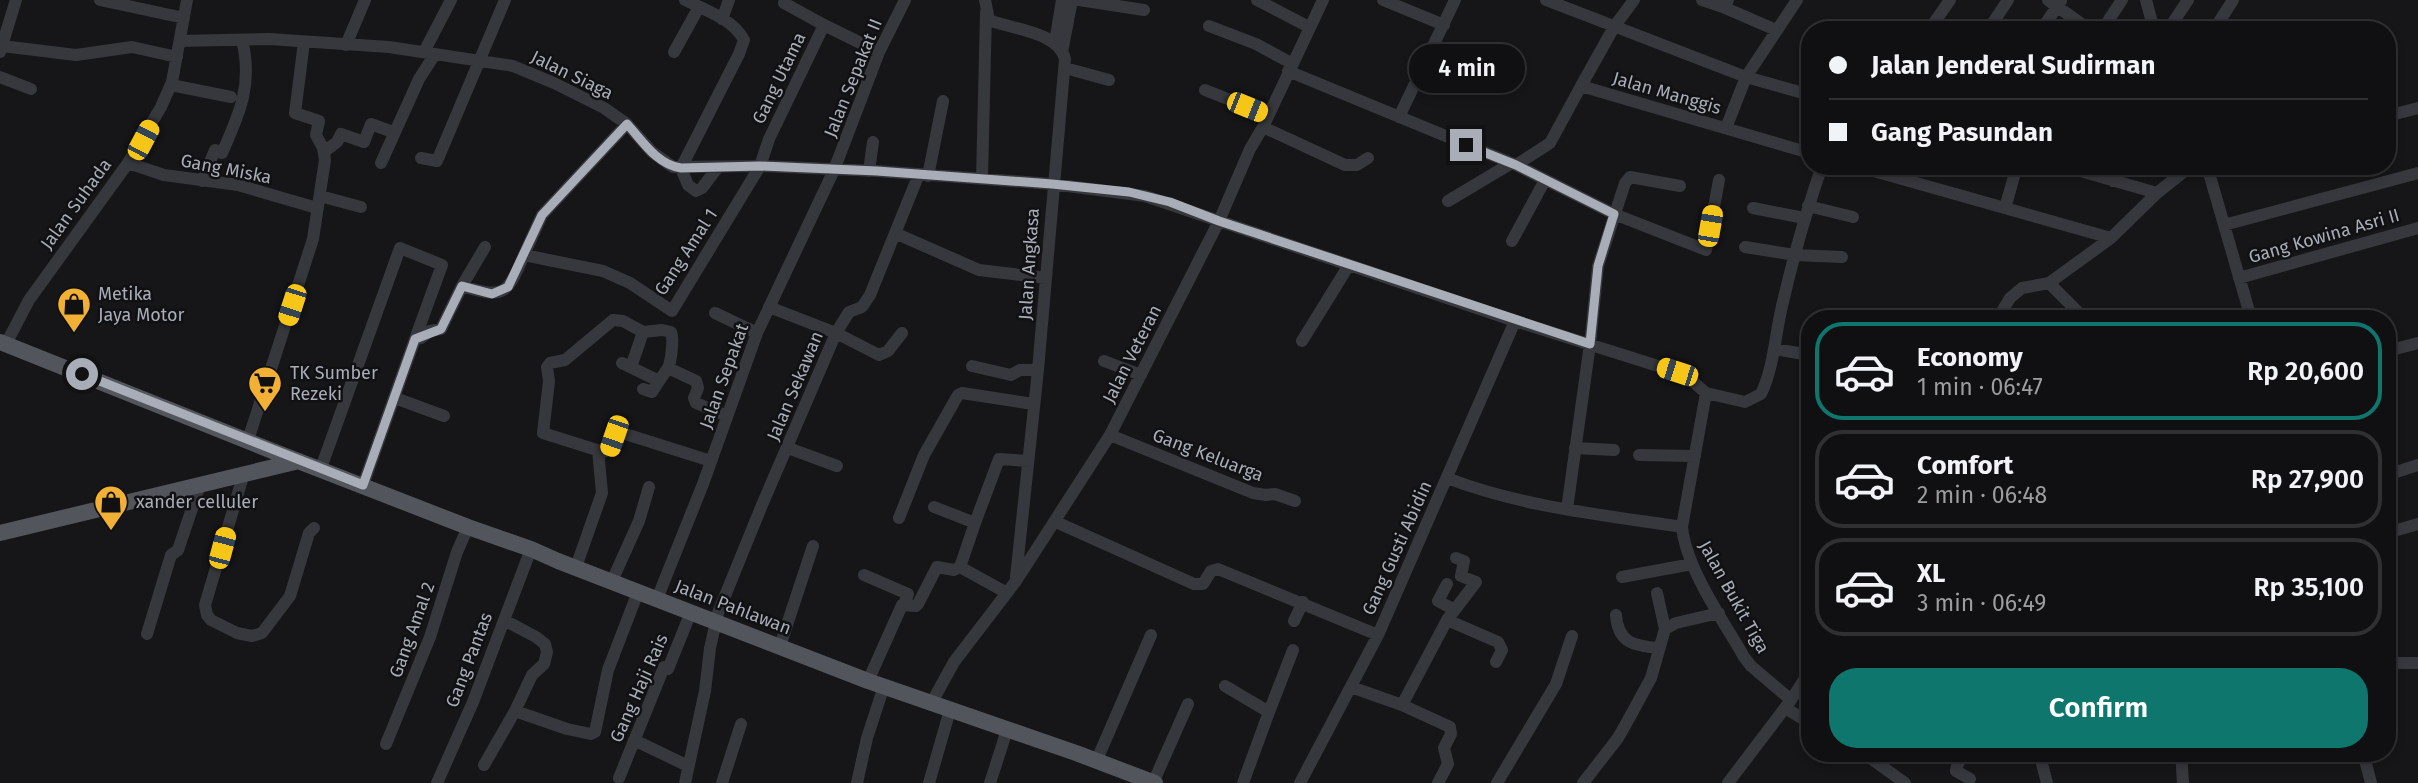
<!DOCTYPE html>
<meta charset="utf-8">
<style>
:root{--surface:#101012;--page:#19191b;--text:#f1f3f6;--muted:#9c9d9f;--line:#303032;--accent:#0f766e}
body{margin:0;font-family:"Fira Sans",sans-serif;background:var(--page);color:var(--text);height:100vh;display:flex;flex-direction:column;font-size:26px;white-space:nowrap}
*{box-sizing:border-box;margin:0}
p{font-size:23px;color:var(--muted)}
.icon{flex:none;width:38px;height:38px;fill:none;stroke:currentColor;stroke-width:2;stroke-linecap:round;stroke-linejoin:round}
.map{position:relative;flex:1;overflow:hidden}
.panel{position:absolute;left:1801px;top:310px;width:595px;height:452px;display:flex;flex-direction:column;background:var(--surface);border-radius:28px;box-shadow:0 4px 10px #0003,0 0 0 2px var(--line)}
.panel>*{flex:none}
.top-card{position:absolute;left:1801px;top:21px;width:595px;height:154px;border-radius:28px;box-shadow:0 4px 10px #0003,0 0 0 2px var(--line);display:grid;align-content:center;height:154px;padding:0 28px;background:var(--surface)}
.end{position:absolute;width:32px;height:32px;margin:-16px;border:9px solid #a8adb8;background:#111;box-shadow:0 0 0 4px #111}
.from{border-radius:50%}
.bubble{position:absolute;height:49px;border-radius:24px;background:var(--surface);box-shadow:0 4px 10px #0003,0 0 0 2px var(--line);font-size:23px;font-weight:600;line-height:49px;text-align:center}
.car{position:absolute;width:21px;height:42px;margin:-21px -10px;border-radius:9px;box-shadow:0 0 5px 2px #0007;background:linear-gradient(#f5c518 24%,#345 0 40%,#f5c518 0 76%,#345 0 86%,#f5c518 0)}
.top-card b{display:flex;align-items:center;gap:24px;height:66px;font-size:26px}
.top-card b+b{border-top:2px solid var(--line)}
.top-card i{width:18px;height:18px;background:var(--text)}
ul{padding:12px 0 0;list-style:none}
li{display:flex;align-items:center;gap:21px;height:98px;margin:0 14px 10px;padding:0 14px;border:4px solid var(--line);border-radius:28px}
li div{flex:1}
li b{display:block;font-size:26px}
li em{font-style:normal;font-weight:600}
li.active{border-color:var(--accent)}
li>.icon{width:63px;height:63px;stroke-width:1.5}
.button{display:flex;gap:14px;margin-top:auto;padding:14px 28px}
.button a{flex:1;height:80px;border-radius:28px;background:var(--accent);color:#fff;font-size:28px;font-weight:600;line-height:80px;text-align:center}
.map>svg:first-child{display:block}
</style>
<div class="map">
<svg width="2418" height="783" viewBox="0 0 2418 783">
<rect width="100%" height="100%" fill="#161618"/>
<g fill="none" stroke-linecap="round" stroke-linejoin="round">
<path stroke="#37383d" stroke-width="12" d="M100,0L184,18
M685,0C705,10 733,19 744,40L739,54L681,168L688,185L696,191L702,188L718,167
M985,0L989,20C1011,29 1059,32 1065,59L1038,370L1016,577
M1079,0L1144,10
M1257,0L1309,27
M1383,0L1444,25
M1546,0L1746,77L1810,95
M1634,0L1614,27L1581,86L1810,153
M1702,0L1723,7L1728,0
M2048,0L2090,30
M2146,0L2154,30
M784,3L824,25
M1723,7L1776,30
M722,19L729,0
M1209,26L1256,44L1293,64
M1929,30L1950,0
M1988,30L2008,0
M2041,30L2061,1
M2102,30L2122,0
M2168,30L2188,0
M2214,30L2233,0
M180,41L269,39L389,47L513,66L554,83L604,108L627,124L652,152L673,167L760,166L877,171L1052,184L1145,196L1515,321L1677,372L1692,381L1706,393
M1055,42L1062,0
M346,45L365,0
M2,46L76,55L132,47L177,57
M0,52L16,0
M424,52L451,0
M674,52L699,7
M1062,52L1072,0
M1065,68L1109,80
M1288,71L1516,165L1550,143L1581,86
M0,77L31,89
M171,85L231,97
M1205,90L1268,115
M2387,116L2418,108
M1399,117L1455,0
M1263,127L1345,165H1357L1368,158
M1726,128L1746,77L1797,0
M324,152L337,142L341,134L364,142L371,124L390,131
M421,158L437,161L505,0
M128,163L164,175L238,185L317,208
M381,163L419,79L435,54
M1516,165L1614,214L1706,250L1719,180
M1856,166L2111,238L2157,193L2191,166
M2063,166L2157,193
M2207,166L2251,318
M869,171L873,142
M928,176L943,101
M982,179L986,12
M202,181L215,150L222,153C240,113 253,84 242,40
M2113,181L2122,166
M320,196L361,207
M1448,201L1510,164
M1808,206L1853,217
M1753,208L1804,218
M2005,208L2017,166
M2224,225L2418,173
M897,234L979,270L1046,278
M1512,241L1545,180
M1745,247L1795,255L1842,257
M524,255L542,215L627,124
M2239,278L2418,228
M2049,283L2084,318
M462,286L485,247
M769,307L836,333L879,355L888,351L902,333
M715,313L757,333
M1998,318L2010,298L2022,288L2049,283L2111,238
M643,332L662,330L671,332C674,339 671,362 668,368
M1302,341L1349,265
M6,344L29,300L128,163L161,107L172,82L187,0
M1774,349L1810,355
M2387,351L2418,343
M1104,361L1141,375
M622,363L659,381L668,368L696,381L698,388L694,398L696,403L727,416
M972,366L1011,375L1020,370H1038
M631,367L643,332L623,321L613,320L565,360L550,363L547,367L549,381L543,433L603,452L609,450L615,434L619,432L711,461
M643,389L652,392L659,381
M1706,393L1682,527C1686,568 1723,620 1744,657L1751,666L1791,700L1728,783
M1706,393L1745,402L1761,394C1774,367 1775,335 1782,306C1793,258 1806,212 1822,166
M395,398L444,416
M2387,416L2389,415
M1110,435L1253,493L1266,495L1275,494L1295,501
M248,440L313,239L325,160L323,148L316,135L319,121L295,113L304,42
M788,448L837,466
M1575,448L1614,450
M1639,455L1695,456
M321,468L400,248L442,265L415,339
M244,473L205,605L207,615L211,620L237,633L252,636L262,633L290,596L309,533L314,528
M2387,475L2418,465
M1447,478C1522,507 1603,515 1682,527
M363,485L415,339L421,338L430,331L441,329L462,286C504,299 507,295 524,255L603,271L630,283L672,311L760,166L769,139L824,25L879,52
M934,507L975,523L960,567L1007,593
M1567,509L1590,344L1598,266L1625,183L1630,177L1680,186
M899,518L924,455L958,395L962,393L1033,404
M1056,522L1194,584H1203L1211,571L1218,569L1378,635
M975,523L999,459L1028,461
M2387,533L2418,524
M576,567L602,493L598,450
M864,575L908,594L904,604
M1622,577L1692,564
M612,581L639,521L649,487
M1447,584L1438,601L1455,610
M1657,593L1665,629
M657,599L703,484L757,333L834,170L879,52L905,0
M1616,615C1618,643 1634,646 1659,648
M1447,620L1476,582L1461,576L1464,561L1456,558
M1294,621L1303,602
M147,634L171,555L178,550L200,485
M780,646L813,546
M2387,663H2418
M868,681L902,605L916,606L918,604L937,567L954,570L960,567
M1225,686L1269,712L1243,783
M1351,687L1402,705L1450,727L1451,734L1444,748L1448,764L1438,783
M1791,700L1810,671
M932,702L954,662L1016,581L1110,435L1219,221L1250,149L1263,127L1323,0
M1402,705L1447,620L1498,642L1502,650L1496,662
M1785,708L1810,723
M515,711L567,729L591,734L595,732L608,670L638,592
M1269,712L1293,650
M634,740L688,766
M386,744L430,637L457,552L468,527
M1862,752L1905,783
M1964,752L1957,766L1956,771L1970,779
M2039,752L2047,783
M2181,752L2183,783
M2363,752L2371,783
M1096,762L1151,635
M484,765L515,711L532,675L544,664L547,652L545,644L536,637L504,620
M619,778L664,667L668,669L691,612
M437,783L473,702L531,549
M685,783L705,691L710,648L718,613L762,505L836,333L849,312L862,307L870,295L919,174
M722,783L741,724
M857,783L867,738L884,686
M929,783L950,710
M990,783L1007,730
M1153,783L1188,704
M1300,783L1378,635L1515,321
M1497,783L1556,684L1572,636
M1583,783L1618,738L1632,713L1651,678L1665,629L1676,623L1719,613"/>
<path stroke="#53555c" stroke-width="16" d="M0,342L275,452L468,527L531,549L558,561L868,681L1076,753L1155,783
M0,533L299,461"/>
</g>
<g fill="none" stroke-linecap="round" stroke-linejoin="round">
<path stroke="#a8adb8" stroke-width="9" d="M82,374L363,485L415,339L441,329L462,286L492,294L508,287L542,215L627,124C642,140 657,165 681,168L760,166L877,171L1052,184L1129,192L1170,202L1219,221L1590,344L1598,266L1614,214L1516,165L1466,145"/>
</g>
<defs>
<g id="shop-pin" transform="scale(1.75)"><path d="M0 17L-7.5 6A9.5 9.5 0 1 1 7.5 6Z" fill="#f2b134" stroke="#111113"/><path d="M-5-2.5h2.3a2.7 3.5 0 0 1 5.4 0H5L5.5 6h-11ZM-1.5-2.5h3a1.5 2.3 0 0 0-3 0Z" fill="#111"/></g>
<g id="supermarket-pin" transform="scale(1.75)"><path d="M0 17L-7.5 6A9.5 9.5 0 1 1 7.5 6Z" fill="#f2b134" stroke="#111113"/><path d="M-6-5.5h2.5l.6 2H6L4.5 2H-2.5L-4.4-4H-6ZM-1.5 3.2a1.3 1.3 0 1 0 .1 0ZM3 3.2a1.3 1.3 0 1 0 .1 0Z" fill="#111"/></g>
</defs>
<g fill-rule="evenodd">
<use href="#shop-pin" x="74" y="304"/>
<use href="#supermarket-pin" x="265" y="383"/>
<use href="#shop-pin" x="111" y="502"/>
</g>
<g text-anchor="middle" stroke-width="5" stroke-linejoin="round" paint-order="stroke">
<g font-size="18" fill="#a8adb8" stroke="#111113">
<text transform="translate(572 75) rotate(26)" y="6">Jalan Siaga</text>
<text transform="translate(779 78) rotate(-64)" y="6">Gang Utama</text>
<text transform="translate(853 78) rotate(-68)" y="6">Jalan Sepakat II</text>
<text transform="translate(1667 93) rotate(16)" y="6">Jalan Manggis</text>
<text transform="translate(226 169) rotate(11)" y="6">Gang Miska</text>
<text transform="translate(76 204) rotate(-54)" y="6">Jalan Suhada</text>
<text transform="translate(2324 236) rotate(-16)" y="6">Gang Kowina Asri II</text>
<text transform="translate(686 252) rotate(-57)" y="6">Gang Amal 1</text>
<text transform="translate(1029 264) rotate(-86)" y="6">Jalan Angkasa</text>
<text transform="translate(1132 354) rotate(-63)" y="6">Jalan Veteran</text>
<text transform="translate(724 376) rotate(-70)" y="6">Jalan Sepakat</text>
<text transform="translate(795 386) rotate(-67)" y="6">Jalan Sekawan</text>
<text transform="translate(1208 455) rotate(21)" y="6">Gang Keluarga</text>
<text transform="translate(1397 548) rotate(-66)" y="6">Gang Gusti Abidin</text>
<text transform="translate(1734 597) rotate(61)" y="6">Jalan Bukit Tiga</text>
<text transform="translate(733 607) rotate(21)" y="6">Jalan Pahlawan</text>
<text transform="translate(412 630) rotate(-70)" y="6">Gang Amal 2</text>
<text transform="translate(469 660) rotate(-69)" y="6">Gang Pantas</text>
<text transform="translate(639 688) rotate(-66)" y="6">Gang Haji Rais</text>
</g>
<g font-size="18" fill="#a8adb8" stroke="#111113" text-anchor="start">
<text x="98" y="300">Metika<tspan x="98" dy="21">Jaya Motor</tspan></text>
<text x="290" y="379">TK Sumber<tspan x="290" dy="21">Rezeki</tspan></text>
<text x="136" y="508">xander celluler</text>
</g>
</g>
</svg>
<i class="end from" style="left:82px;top:374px"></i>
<i class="end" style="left:1466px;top:145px"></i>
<div class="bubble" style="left:1409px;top:44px;width:116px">4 min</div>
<i class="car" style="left:1247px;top:107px;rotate:112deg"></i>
<i class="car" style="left:143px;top:140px;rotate:28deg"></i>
<i class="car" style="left:1710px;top:226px;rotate:10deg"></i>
<i class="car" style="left:292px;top:305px;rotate:198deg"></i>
<i class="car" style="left:1677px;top:372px;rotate:288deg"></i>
<i class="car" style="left:614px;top:436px;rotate:199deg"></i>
<i class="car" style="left:222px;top:548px;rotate:15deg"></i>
<div class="top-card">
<b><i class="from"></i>Jalan Jenderal Sudirman</b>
<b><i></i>Gang Pasundan</b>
</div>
<section class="panel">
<ul>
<li class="active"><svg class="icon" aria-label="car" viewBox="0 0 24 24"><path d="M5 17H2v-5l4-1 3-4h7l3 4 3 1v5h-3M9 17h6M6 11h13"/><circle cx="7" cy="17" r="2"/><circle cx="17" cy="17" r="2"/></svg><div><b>Economy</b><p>1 min · 06:47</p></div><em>Rp 20,600</em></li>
<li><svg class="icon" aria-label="car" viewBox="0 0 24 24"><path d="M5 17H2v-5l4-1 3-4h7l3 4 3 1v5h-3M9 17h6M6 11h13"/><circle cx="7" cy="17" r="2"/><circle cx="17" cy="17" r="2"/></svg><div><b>Comfort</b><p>2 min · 06:48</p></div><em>Rp 27,900</em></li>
<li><svg class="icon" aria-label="car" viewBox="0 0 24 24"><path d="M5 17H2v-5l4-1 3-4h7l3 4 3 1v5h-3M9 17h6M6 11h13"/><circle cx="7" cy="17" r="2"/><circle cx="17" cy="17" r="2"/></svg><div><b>XL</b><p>3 min · 06:49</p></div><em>Rp 35,100</em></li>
</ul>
<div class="button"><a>Confirm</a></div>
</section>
</div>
